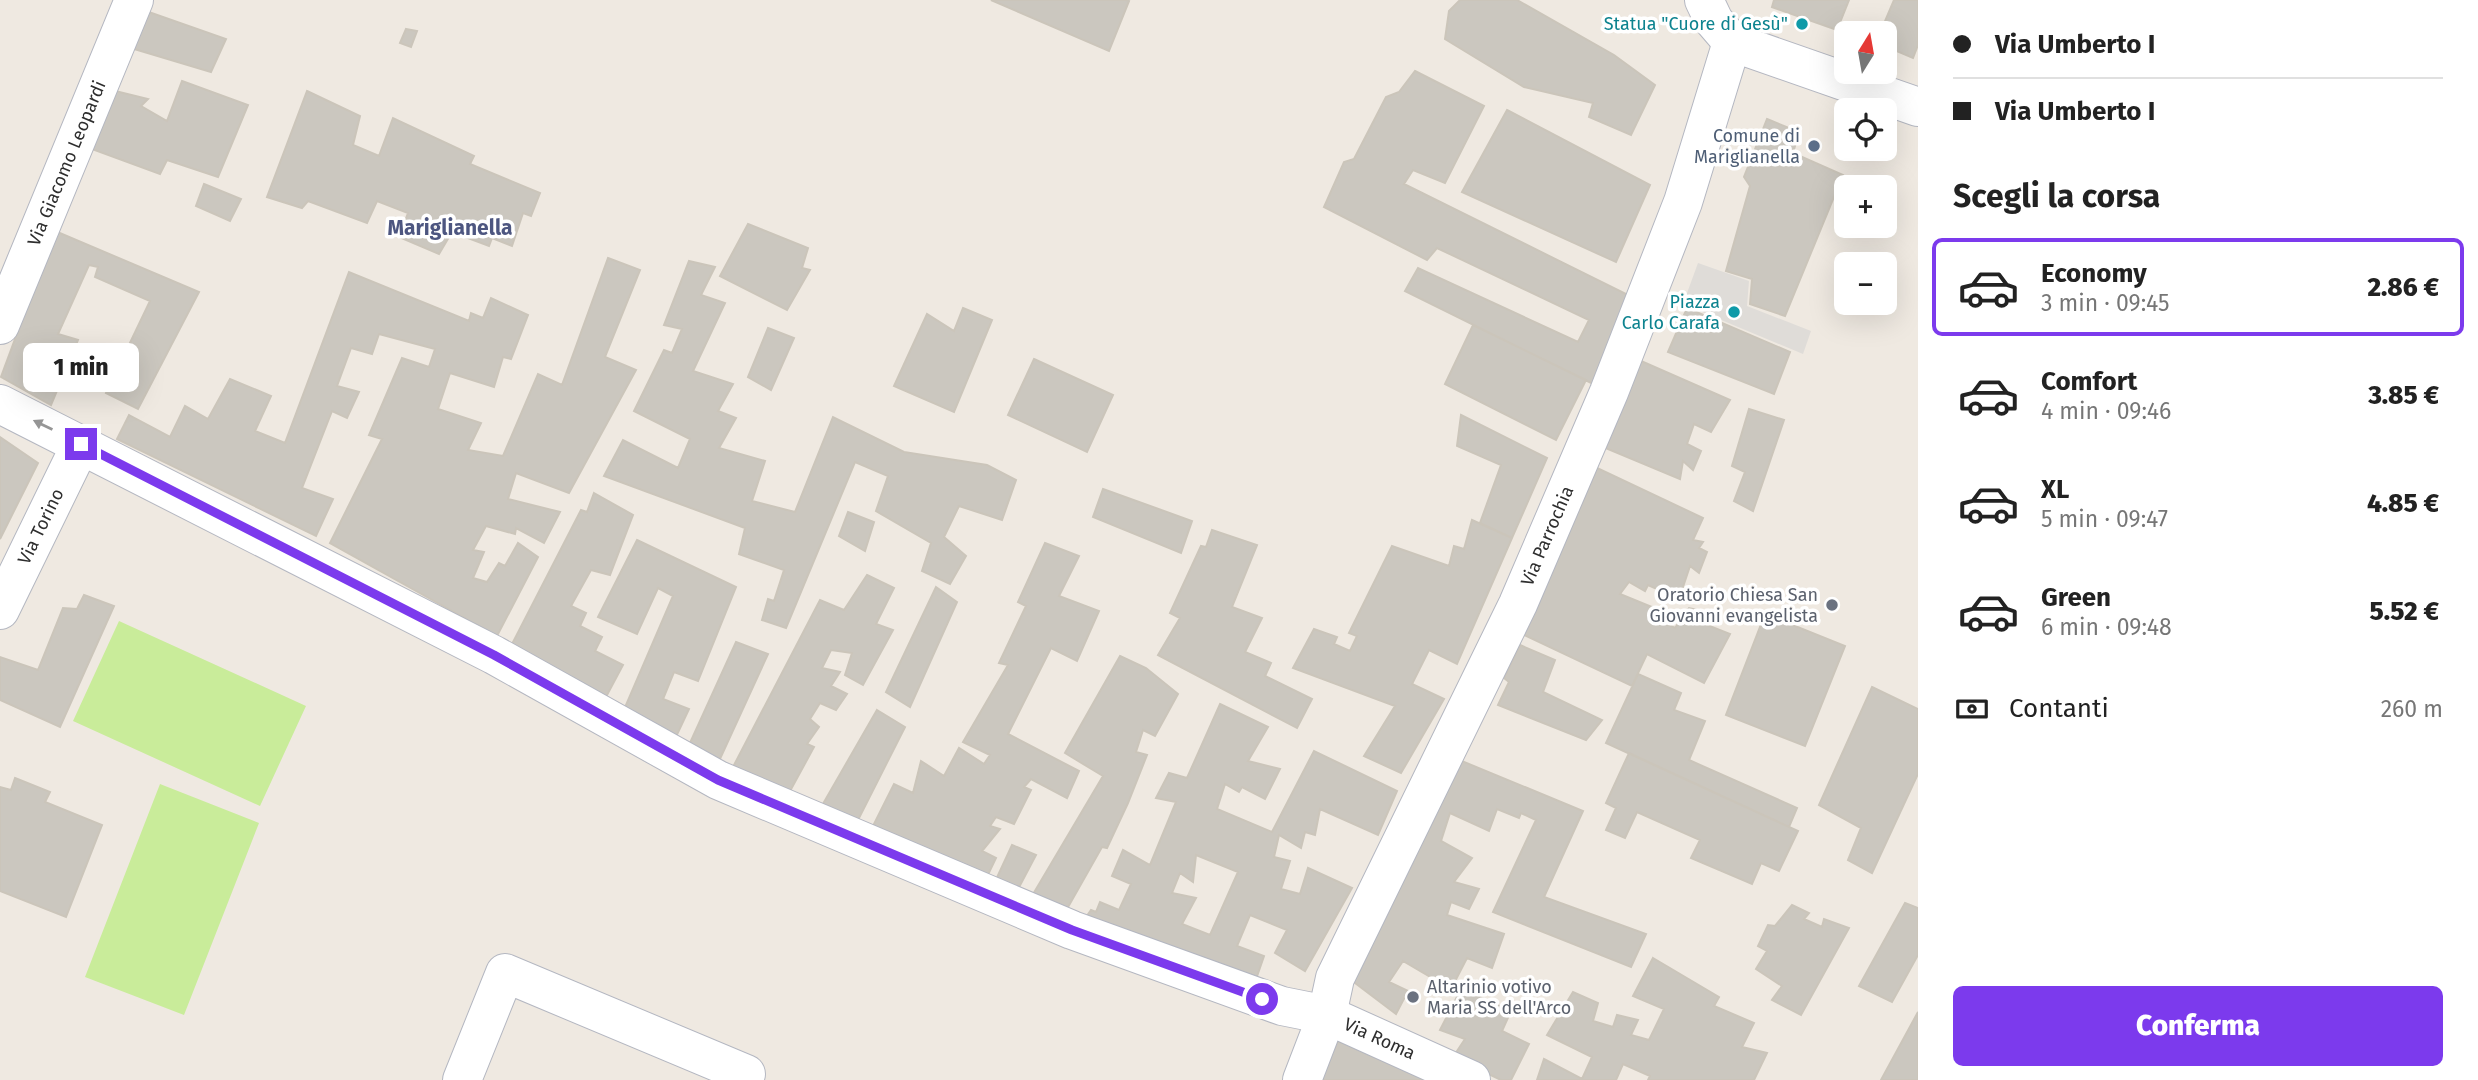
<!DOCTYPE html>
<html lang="it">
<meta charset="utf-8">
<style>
:root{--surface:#fff;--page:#f6f6f6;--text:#222;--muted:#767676;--line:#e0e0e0;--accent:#7c3aed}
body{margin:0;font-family:"Fira Sans",sans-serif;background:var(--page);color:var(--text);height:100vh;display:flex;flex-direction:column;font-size:26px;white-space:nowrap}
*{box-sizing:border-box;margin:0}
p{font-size:23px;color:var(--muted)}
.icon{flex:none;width:38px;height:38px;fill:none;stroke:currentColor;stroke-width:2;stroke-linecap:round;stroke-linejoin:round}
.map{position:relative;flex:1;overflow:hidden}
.sheet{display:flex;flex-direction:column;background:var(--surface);width:560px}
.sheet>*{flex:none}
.banner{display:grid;align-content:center;height:154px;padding:0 35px;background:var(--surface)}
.needle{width:46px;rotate:11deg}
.fabs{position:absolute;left:1834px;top:21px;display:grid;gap:14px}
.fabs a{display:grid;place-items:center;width:63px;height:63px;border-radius:10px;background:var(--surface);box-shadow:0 7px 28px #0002;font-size:35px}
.end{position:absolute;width:32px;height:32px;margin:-16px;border:9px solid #7c3aed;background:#fff;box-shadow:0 0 0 4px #fff}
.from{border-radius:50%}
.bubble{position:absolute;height:49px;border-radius:10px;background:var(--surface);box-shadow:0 7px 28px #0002;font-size:23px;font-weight:800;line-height:49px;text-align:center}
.banner b{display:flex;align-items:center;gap:24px;height:66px;font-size:26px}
.banner b+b{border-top:2px solid var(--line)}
.banner i{width:18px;height:18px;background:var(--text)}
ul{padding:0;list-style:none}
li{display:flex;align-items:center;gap:21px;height:98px;margin:0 14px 10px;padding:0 21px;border:4px solid transparent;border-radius:10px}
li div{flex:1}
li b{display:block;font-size:26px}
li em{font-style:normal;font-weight:800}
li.on{border-color:var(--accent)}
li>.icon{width:63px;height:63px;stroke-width:1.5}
h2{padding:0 35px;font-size:32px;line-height:84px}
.pay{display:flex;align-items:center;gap:18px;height:77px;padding:0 35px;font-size:26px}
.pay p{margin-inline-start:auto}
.primary-button{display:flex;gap:14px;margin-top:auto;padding:14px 35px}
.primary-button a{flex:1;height:80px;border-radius:10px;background:var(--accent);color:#fff;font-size:28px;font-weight:800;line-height:80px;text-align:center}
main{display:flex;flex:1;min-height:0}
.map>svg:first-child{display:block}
</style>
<main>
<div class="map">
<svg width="1918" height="1080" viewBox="0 0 1918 1080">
<rect width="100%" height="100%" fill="#efe9e1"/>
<path fill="#c9ec9a" d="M119,621L306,706L260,806L73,721Z
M160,784L259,823L184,1015L85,977Z"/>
<path fill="#dfdcd8" d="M1698,263L1749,281L1747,306L1811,331L1803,354L1683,304Z"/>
<path fill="#cbc7bf" stroke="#cbc5ba" stroke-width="2" fill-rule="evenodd" d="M991,0H1126L1129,1L1109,51Z
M1460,0H1517L1614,55L1655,85L1631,135L1589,117L1593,103L1524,87L1445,39L1449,11Z
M1774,0H1849L1837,30L1772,7Z
M1894,0H1918V45L1913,58L1885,46V33H1880Z
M143,10L226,39L211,72L131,48Z
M406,29L417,31L411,47L400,43Z
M1415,71L1484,106L1445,183L1413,170L1404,184L1634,298L1595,385L1405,291L1418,268L1578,342L1589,320L1437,248L1427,260L1324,207L1344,162L1354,159L1386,97L1399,92Z
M182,81L248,105L218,177L167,160L160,174L89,148L111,90L148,99L141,106L167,121Z
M307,91L360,116L353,145L379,156L393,118L474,156L470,164L540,193L531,216L523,213L512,246L492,238L489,246L452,232L439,254L399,237L408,213L377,201L367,223L308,201L302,208L267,197Z
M1507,110L1650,185L1616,262L1462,192Z
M1767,119L1799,132L1793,153L1843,175L1785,316L1750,304L1752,279L1726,271L1750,186L1744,177Z
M204,184L241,199L230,221L196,206Z
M748,224L808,248L802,268L810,270L787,310L720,276Z
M55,231L199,292L138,409L106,393L150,301L95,277L98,267L89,265L58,334L78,340L51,405L1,377Z
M608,258L640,270L605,357L636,370L569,493L516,473L508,499L560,512L544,543L516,528L515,534L486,526L473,550L484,552L473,578L487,582L499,563L505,566L518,543L538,557L497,636L330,543L382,439L369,435L402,358L429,367L435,349L379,334L372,354L351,348L337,386L359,392L347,418L332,411L302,488L333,499L316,536L117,439L129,415L170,437L185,406L208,419L230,379L271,396L255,431L285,443L349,272L469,321L471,313L483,318L491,298L528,315L511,359L503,357L494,387L450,373L438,409L481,423L468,450L503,456L538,374L562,385Z
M689,261L715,267L701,295L725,303L693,371L733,384L718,411L736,418L719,448L765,461L752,501L795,512L833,417L904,452L987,465L1016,480L1002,520L959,506L944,537L966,556L950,584L922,571L931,543L876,511L888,476L855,462L786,628L762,620L768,599L774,601L784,570L739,554L745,528L604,476L623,440L678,468L690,439L634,411L664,350L672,353L682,329L664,325Z
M963,308L992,320L954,412L894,386L927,314L954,331Z
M1687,308L1790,352L1774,394L1668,352Z
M1473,325L1586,380L1556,440L1445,384Z
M768,328L794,338L771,390L748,377Z
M1034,359L1113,395L1087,452L1008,415Z
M1641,361L1730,400L1711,432L1694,424L1687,444L1701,451L1693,470L1683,461L1680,479L1603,447Z
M1749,409L1784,420L1753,511L1734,501L1745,472L1732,466Z
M1461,415L1547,458L1512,538L1480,523L1501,465L1457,446Z
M0,437L38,463L0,539Z
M1597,468L1703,518L1693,540L1703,542L1699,548L1707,552L1699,573L1690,566L1679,599L1648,585L1645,591L1629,582L1620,594L1659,610L1653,617L1675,628L1689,608L1712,613L1707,625L1730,634L1704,683L1647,654L1632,686L1524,635Z
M1103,489L1192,521L1181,553L1093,517Z
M594,493L633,515L610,575L591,570L571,606L586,613L580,626L602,637L595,651L623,665L606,697L512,644L581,510L587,512Z
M848,512L874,522L865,551L839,536Z
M1472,520L1512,538L1457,664L1429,650L1412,684L1444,699L1401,773L1364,756L1395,706L1293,668L1314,629L1337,637L1334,644L1350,651L1357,636L1349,633L1392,546L1449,566L1454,546L1464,549Z
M1212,530L1257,545L1232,607L1262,618L1245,652L1271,663L1265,676L1312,699L1297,728L1158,655L1180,618L1170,613L1201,546L1206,547Z
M637,540L736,587L698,681L674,672L663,699L689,709L675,739L623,712L673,596L658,588L637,634L598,617Z
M1045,543L1079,556L1059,596L1099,611L1077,661L1051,648L1008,734L1079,771L1067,798L1031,779L1024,787L1031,790L1014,824L996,817L990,826L1000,829L982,851L996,858L985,881L870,832L894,784L913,793L921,761L944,776L959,748L984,764L990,755L963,742L1008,665L999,663L1026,606L1018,602Z
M867,575L894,588L876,624L893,630L863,685L845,675L852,653L831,650L822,668L840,672L831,686L847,694L836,710L820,703L810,719L819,727L807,744L814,747L789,793L733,767L820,600L844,610Z
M936,587L957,602L910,707L886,692Z
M84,595L114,606L60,727L0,700V657L38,670L63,608L77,609Z
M1765,614L1845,646L1805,746L1726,715Z
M736,642L768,654L719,761L689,745Z
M1520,645L1555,660L1543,692L1602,720L1586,740L1498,705L1509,682L1504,678Z
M1120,656L1146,668L1178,694L1155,736L1143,730L1136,752L1147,755L1128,803L1107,848L1102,847L1063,916L1029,901L1103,776L1065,753Z
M1638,674L1681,693L1674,710L1705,721L1689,760L1797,808L1789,827L1606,743Z
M1872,687L1918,709V774L1872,873L1848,860L1861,828L1819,805Z
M1220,704L1268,727L1248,761L1280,769L1265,799L1242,787L1239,792L1225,784L1217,809L1272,832L1314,751L1397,791L1378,835L1320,809L1315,835L1305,832L1301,848L1279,835L1274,857L1290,861L1281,889L1300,894L1308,868L1352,888L1305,971L1275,953L1287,930L1250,915L1237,946L1264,956L1254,985L1082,923L1091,910L1096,912L1100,902L1119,910L1131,884L1112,876L1123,850L1150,865L1176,802L1156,798L1169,773L1187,778ZM1196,855L1238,872L1210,935L1182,924L1196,898L1172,893L1180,873L1193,882Z
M877,710L905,727L855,826L820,809Z
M1629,753L1798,831L1779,871L1761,863L1752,884L1691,858L1700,840L1637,812L1625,838L1606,830L1616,808L1606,803Z
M1452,757L1583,811L1544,897L1646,934L1631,967L1493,912L1536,820L1521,813L1519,818L1497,809L1489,831L1450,813L1441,841L1472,858L1454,882L1479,889L1469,909L1451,902L1447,915L1504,934L1492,968L1467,958L1451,989L1403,961L1389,982L1408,991L1396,1014L1351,980Z
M15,778L50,792L45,802L102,825L66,917L0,891V787L11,790Z
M1012,845L1036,855L1016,893L994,884Z
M1905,903L1918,908V955L1892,1002L1859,986Z
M1792,905L1809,913L1804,919L1822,927L1824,919L1849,928L1801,1015L1772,1000L1782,986L1756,969L1767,951L1758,946L1768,925L1775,926Z
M1653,958L1719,997L1714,1006L1754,1023L1742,1047L1767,1053L1754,1080H1648L1650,1076L1623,1064L1616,1080H1537L1544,1059L1582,1079L1592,1057L1547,1035L1573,992L1598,1003L1593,1021L1613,1027L1617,1015L1638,1020L1631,1035L1649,1040L1664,1009L1633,996Z
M1461,989L1511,1011L1502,1031L1529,1044L1511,1080H1501L1453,1057L1465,1039L1440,1030Z
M1918,1012V1080H1881Z
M1338,1041L1426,1080H1320Z"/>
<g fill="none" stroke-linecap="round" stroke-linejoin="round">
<g stroke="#b4b7c1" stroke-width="40">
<g id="minor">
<path d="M1704,0L1714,21L1732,42L1918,107"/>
<path id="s1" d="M0,325L134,0"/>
<path id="s2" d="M0,404L494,655L718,780L1072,930L1282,1006L1327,1015L1471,1080"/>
<path id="s3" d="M0,610L81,444"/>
<path d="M462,1080L505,973L746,1074"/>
<path id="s4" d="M1302,1080L1327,1015L1335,978L1518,604L1609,392L1683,202L1732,42"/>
</g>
</g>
<use href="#minor" stroke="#fff" stroke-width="38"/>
</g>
<defs><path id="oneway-solid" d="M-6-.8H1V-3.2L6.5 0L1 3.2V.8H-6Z" transform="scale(1.75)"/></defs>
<use fill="#969696" href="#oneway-solid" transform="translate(43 425) rotate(-154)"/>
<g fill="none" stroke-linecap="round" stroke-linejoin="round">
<path stroke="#7c3aed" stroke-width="9" d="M81,444L494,655L718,780L1072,930L1262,999"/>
</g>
<g fill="#0f9aa8" stroke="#fff" stroke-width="2.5">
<circle cx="1802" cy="24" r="7"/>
<circle cx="1734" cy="312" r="7"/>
</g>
<circle fill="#5c6f8a" stroke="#fff" stroke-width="2.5" cx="1814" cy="146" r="7"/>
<g fill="#6b7280" stroke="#fff" stroke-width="2.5">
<circle cx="1832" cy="605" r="7"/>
<circle cx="1413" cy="997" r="7"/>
</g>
<g text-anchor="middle" stroke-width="7" stroke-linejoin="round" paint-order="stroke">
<g font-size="18" fill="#0d838f" stroke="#fff" text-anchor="end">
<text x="1788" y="30">Statua "Cuore di Gesù"</text>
<text x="1720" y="308">Piazza<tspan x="1720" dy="21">Carlo Carafa</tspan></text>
</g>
<g font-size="18" fill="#4e5e75" stroke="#fff" text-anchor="end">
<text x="1800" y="142">Comune di<tspan x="1800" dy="21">Mariglianella</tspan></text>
</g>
<g font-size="18" fill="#2e2e2e" stroke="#fff">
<text dy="6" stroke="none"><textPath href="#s1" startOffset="175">Via Giacomo Leopardi</textPath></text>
<text dy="6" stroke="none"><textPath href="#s3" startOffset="93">Via Torino</textPath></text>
<text dy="6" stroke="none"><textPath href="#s4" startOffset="598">Via Parrochia</textPath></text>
<text dy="6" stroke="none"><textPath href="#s2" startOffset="1522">Via Roma</textPath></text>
</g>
<g font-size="18" fill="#5b616d" stroke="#fff" text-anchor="end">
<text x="1818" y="601">Oratorio Chiesa San<tspan x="1818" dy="21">Giovanni evangelista</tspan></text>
<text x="1427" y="993" text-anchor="start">Altarinio votivo<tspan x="1427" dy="21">Maria SS dell'Arco</tspan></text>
</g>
<g font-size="21" font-weight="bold" fill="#4d5680" stroke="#fff">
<text x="450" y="235">Mariglianella</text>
</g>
</g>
</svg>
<div class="fabs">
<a><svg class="needle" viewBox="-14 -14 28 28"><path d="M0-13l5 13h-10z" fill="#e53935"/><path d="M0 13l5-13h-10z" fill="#767676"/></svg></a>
<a><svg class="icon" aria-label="locate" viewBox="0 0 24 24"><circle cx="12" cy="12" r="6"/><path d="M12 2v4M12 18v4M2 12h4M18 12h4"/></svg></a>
<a>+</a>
<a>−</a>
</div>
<i class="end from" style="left:1262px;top:999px"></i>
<i class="end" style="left:81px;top:444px"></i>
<div class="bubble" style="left:23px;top:343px;width:116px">1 min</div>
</div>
<section class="sheet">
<div class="banner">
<b><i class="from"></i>Via Umberto I</b>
<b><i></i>Via Umberto I</b>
</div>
<h2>Scegli la corsa</h2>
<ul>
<li class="on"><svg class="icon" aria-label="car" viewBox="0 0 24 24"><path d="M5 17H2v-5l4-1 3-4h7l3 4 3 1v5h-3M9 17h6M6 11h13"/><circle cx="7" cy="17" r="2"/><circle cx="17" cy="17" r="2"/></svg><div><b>Economy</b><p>3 min · 09:45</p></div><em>2.86 €</em></li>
<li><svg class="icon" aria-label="car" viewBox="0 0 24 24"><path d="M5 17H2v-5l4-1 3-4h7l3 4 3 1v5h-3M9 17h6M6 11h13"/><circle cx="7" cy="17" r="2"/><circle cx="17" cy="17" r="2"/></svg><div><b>Comfort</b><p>4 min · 09:46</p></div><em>3.85 €</em></li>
<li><svg class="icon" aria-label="car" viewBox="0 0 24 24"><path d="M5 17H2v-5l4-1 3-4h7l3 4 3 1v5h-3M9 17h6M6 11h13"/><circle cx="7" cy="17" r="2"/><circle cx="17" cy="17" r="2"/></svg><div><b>XL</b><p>5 min · 09:47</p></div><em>4.85 €</em></li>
<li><svg class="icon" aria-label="car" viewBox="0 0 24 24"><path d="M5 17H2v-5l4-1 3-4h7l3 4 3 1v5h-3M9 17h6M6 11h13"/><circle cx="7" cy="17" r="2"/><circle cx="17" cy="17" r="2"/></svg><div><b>Green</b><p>6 min · 09:48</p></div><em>5.52 €</em></li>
</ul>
<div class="pay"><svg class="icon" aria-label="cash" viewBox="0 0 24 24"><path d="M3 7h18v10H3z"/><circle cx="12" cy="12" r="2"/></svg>Contanti<p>260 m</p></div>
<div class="primary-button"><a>Conferma</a></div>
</section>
</main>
